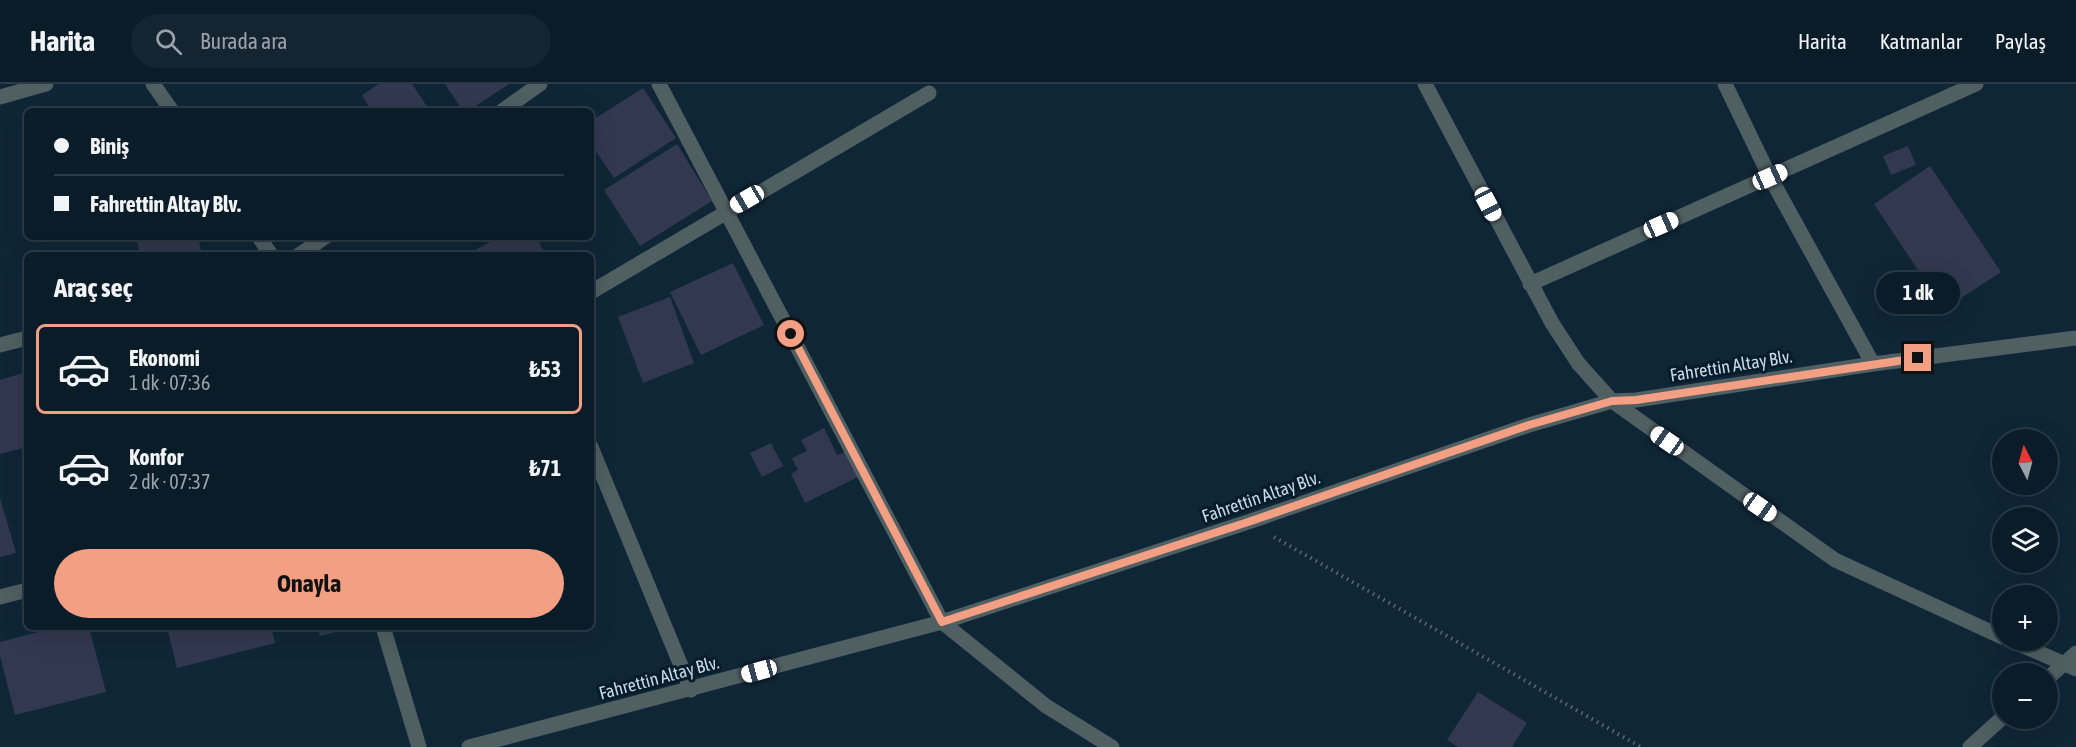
<!DOCTYPE html>
<html lang="tr">
<meta charset="utf-8">
<style>
:root{--surface:#0b1c29;--page:#142531;--text:#f1f3f6;--muted:#9aa1a8;--line:#2b3a46;--accent:#f39f84}
body{margin:0;font-family:"Asap Condensed",sans-serif;background:var(--page);color:var(--text);height:100vh;display:flex;flex-direction:column;font-size:22px;white-space:nowrap}
*{box-sizing:border-box;margin:0}
p{font-size:20px;color:var(--muted)}
.icon{flex:none;width:33px;height:33px;fill:none;stroke:currentColor;stroke-width:2;stroke-linecap:round;stroke-linejoin:round}
.map{position:relative;flex:1;overflow:hidden}
.panel{position:absolute;left:24px;top:168px;width:570px;height:378px;display:flex;flex-direction:column;background:var(--surface);border-radius:9px;box-shadow:0 6px 24px #0002,0 0 0 2px var(--line)}
.panel>*{flex:none}
.hud{position:absolute;left:24px;top:24px;width:570px;height:132px;border-radius:9px;box-shadow:0 6px 24px #0002,0 0 0 2px var(--line);display:grid;align-content:center;height:132px;padding:0 30px;background:var(--surface)}
.needle{width:39px;rotate:354deg}
.buttons{position:absolute;left:1992px;top:345px;display:grid;gap:12px}
.buttons a{display:grid;place-items:center;width:66px;height:66px;border-radius:50%;background:var(--surface);box-shadow:0 6px 24px #0002,0 0 0 2px var(--line);font-size:30px}
.end{position:absolute;width:27px;height:27px;margin:-14px;border:8px solid #f39f84;background:#111;box-shadow:0 0 0 3px #111}
.from{border-radius:50%}
.bubble{position:absolute;height:42px;border-radius:21px;background:var(--surface);box-shadow:0 6px 24px #0002,0 0 0 2px var(--line);font-size:20px;font-weight:700;line-height:42px;text-align:center}
.car{position:absolute;width:18px;height:36px;margin:-18px -9px;border-radius:8px;box-shadow:0 0 4px 2px #0007;background:linear-gradient(#fff 24%,#345 0 40%,#fff 0 76%,#345 0 86%,#fff 0)}
.hud b{display:flex;align-items:center;gap:21px;height:57px;font-size:22px}
.hud b+b{border-top:2px solid var(--line)}
.hud i{width:15px;height:15px;background:var(--text)}
ul{padding:0;list-style:none}
li{display:flex;align-items:center;gap:18px;height:90px;margin:0 12px 9px;padding:0 18px;border:3px solid transparent;border-radius:9px}
li div{flex:1}
li b{display:block;font-size:22px}
li em{font-style:normal;font-weight:700}
li.active{border-color:var(--accent)}
li>.icon{width:54px;height:54px;stroke-width:1.5}
h2{padding:0 30px;font-size:27px;line-height:72px}
.primary-button{display:flex;gap:12px;margin-top:auto;padding:12px 30px}
.primary-button a{flex:1;height:69px;border-radius:36px;background:var(--accent);color:#111;font-size:24px;font-weight:700;line-height:69px;text-align:center}
header{display:flex;align-items:center;gap:36px;box-sizing:border-box;height:84px;padding:0 30px;background:var(--surface);border-bottom:2px solid var(--line)}
header strong{font-size:28px}
nav{display:flex;gap:33px;margin-inline-start:auto;font-size:21px}
.search{width:420px;height:54px;background:var(--page);display:flex;align-items:center;gap:15px;box-sizing:border-box;padding:0 21px;border-radius:33px;color:var(--muted);font-size:22px}
.map>svg:first-child{display:block}
</style>
<header>
<strong>Harita</strong>
<div class="search"><svg class="icon" aria-label="search" viewBox="0 0 24 24"><circle cx="10" cy="10" r="6"/><path d="M15 15l6 6"/></svg>Burada ara</div>
<nav><a>Harita</a><a>Katmanlar</a><a>Paylaş</a></nav>
</header>
<div class="map">
<svg width="2076" height="663" viewBox="0 0 2076 663">
<rect width="100%" height="100%" fill="#0f2637"/>
<path fill="#323850" d="M379,0H412L430,27H372L362,11Z
M445,0H509L468,27H463Z
M643,4L676,54L614,94L591,60V37Z
M677,60L712,117L640,162L604,106Z
M1908,62L1916,81L1891,91L1883,72Z
M1930,82L2001,188L1944,225L1874,120Z
M136,153H198L202,171H140Z
M500,153H536L546,171H478L475,166Z
M733,179L764,241L701,271L670,208Z
M670,213L694,279L643,299L618,233Z
M27,288V363L0,370V296Z
M824,344L837,371L847,367L860,392L805,419L791,390L798,386L792,374L807,367L801,356Z
M771,359L783,382L762,393L750,369Z
M0,414L16,469L0,473Z
M57,543H89L106,608L15,631L0,572V558Z
M167,543H271L275,559L177,584Z
M317,543H351V544L320,552Z
M1478,608L1527,639L1512,663H1458L1447,656Z"/>
<g fill="none" stroke-linecap="round" stroke-linejoin="round">
<path stroke="#566978" stroke-width="4" stroke-dasharray="1.5 4.5" stroke-linecap="butt" d="M1274,453L1641,663"/>
<path stroke="#4f5f62" stroke-width="15" d="M153,0L172,27
M659,0L942,538L1046,622L1112,663
M1425,0L1552,239L1578,279L1612,317L1835,476L2002,553
M1725,0L1770,93L1873,280
M0,13L46,0
M502,27L540,0
M259,153L271,171
M299,171L325,153
M1530,200L1976,0
M591,208L929,9
M0,261L27,254
M591,363L691,606
M0,513L27,506
M383,543L419,663
M2010,556L2076,585
M2048,594L2076,569
M469,663L942,538L1248,438L1529,341L1612,317L1636,316L1873,280L2076,254
M1970,663L2002,634"/>
</g>
<g fill="none" stroke-linecap="round" stroke-linejoin="round">
<path stroke="#f39f84" stroke-width="8" d="M791,250L942,538L1248,438L1529,341L1612,317L1636,316L1918,274"/>
</g>
<g text-anchor="middle" stroke-width="6" stroke-linejoin="round" paint-order="stroke">
<g font-size="18" fill="#cad8e3" stroke="#051c2d">
<text transform="translate(1731 282) rotate(-9)" y="6">Fahrettin Altay Blv.</text>
<text transform="translate(1261 413) rotate(-19)" y="6">Fahrettin Altay Blv.</text>
<text transform="translate(659 594) rotate(-15)" y="6">Fahrettin Altay Blv.</text>
</g>
</g>
</svg>
<div class="buttons">
<a><svg class="needle" viewBox="-14 -14 28 28"><path d="M0-13l5 13h-10z" fill="#e53935"/><path d="M0 13l5-13h-10z" fill="#9aa1a8"/></svg></a>
<a><svg class="icon" aria-label="layers" viewBox="0 0 24 24"><path d="M12 4l9 5-9 5-9-5zM3 14l9 5 9-5"/></svg></a>
<a>+</a>
<a>−</a>
</div>
<i class="end from" style="left:791px;top:250px"></i>
<i class="end" style="left:1918px;top:274px"></i>
<div class="bubble" style="left:1876px;top:188px;width:84px">1 dk</div>
<i class="car" style="left:1770px;top:93px;rotate:66deg"></i>
<i class="car" style="left:747px;top:115px;rotate:240deg"></i>
<i class="car" style="left:1488px;top:120px;rotate:152deg"></i>
<i class="car" style="left:1661px;top:141px;rotate:66deg"></i>
<i class="car" style="left:1667px;top:357px;rotate:305deg"></i>
<i class="car" style="left:1760px;top:423px;rotate:125deg"></i>
<i class="car" style="left:759px;top:587px;rotate:255deg"></i>
<div class="hud">
<b><i class="from"></i>Biniş</b>
<b><i></i>Fahrettin Altay Blv.</b>
</div>
<section class="panel">
<h2>Araç seç</h2>
<ul>
<li class="active"><svg class="icon" aria-label="car" viewBox="0 0 24 24"><path d="M5 17H2v-5l4-1 3-4h7l3 4 3 1v5h-3M9 17h6M6 11h13"/><circle cx="7" cy="17" r="2"/><circle cx="17" cy="17" r="2"/></svg><div><b>Ekonomi</b><p>1 dk · 07:36</p></div><em>₺53</em></li>
<li><svg class="icon" aria-label="car" viewBox="0 0 24 24"><path d="M5 17H2v-5l4-1 3-4h7l3 4 3 1v5h-3M9 17h6M6 11h13"/><circle cx="7" cy="17" r="2"/><circle cx="17" cy="17" r="2"/></svg><div><b>Konfor</b><p>2 dk · 07:37</p></div><em>₺71</em></li>
</ul>
<div class="primary-button"><a>Onayla</a></div>
</section>
</div>
